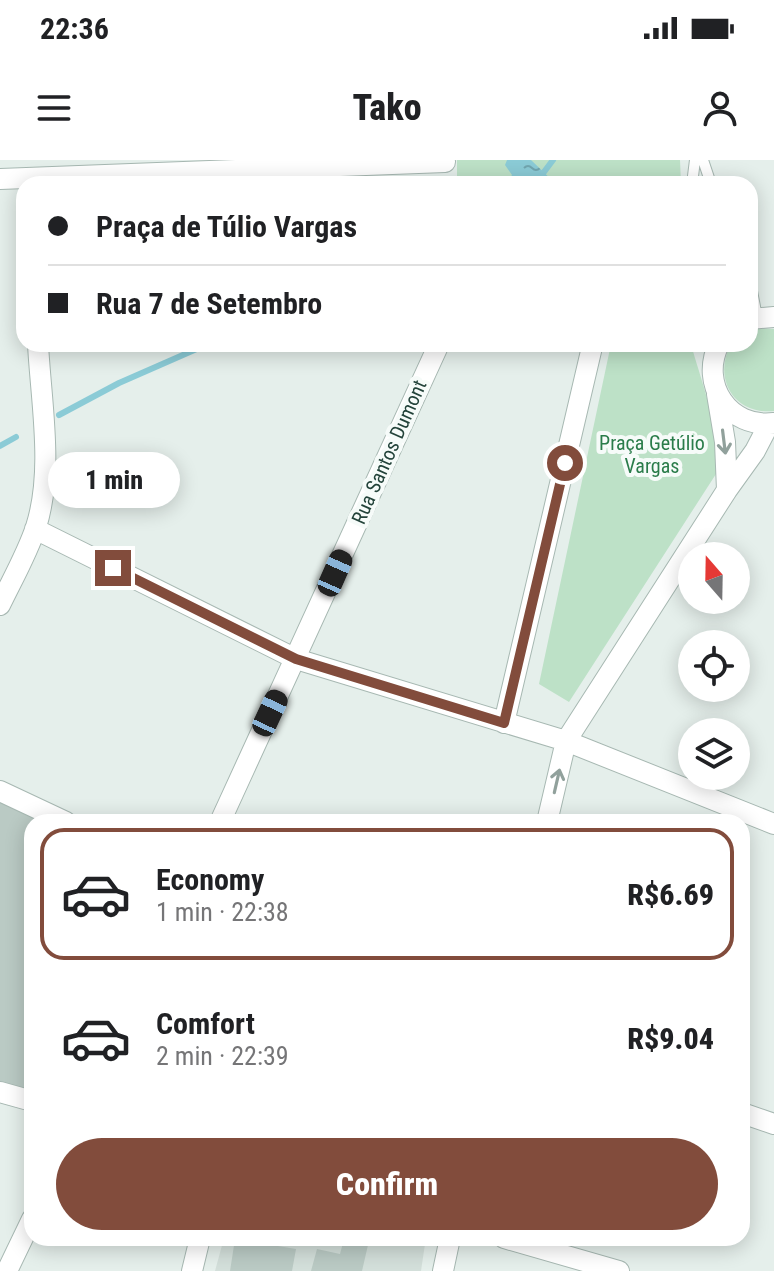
<!DOCTYPE html>
<meta charset="utf-8">
<style>
:root{--surface:#fff;--page:#f2f2f2;--text:#202124;--muted:#757577;--line:#e0e0e0;--accent:#824c3c}
body{margin:0;font-family:"Roboto Condensed",sans-serif;background:var(--page);color:var(--text);height:100vh;display:flex;flex-direction:column;font-size:30px;white-space:nowrap}
*{box-sizing:border-box;margin:0}
p{font-size:26px;color:var(--muted)}
.icon{flex:none;width:44px;height:44px;fill:none;stroke:currentColor;stroke-width:2;stroke-linecap:round;stroke-linejoin:round}
.map{position:relative;flex:1;overflow:hidden}
.panel{position:absolute;left:24px;top:654px;width:726px;height:432px;display:flex;flex-direction:column;background:var(--surface);border-radius:24px;box-shadow:0 4px 20px #0003}
.panel>*{flex:none}
.top-card{position:absolute;left:16px;top:16px;width:742px;height:176px;border-radius:24px;box-shadow:0 4px 20px #0003;display:grid;align-content:center;height:176px;padding:0 32px;background:var(--surface)}
.needle{width:52px;rotate:340deg}
.fabs{position:absolute;left:678px;top:382px;display:grid;gap:16px}
.fabs a{display:grid;place-items:center;width:72px;height:72px;border-radius:50%;background:var(--surface);box-shadow:0 4px 20px #0003;font-size:40px}
.end{position:absolute;width:36px;height:36px;margin:-18px;border:10px solid #824c3c;background:#fff;box-shadow:0 0 0 4px #fff}
.from{border-radius:50%}
.bubble{position:absolute;height:56px;border-radius:28px;background:var(--surface);box-shadow:0 4px 20px #0003;font-size:26px;font-weight:800;line-height:56px;text-align:center}
.car{position:absolute;width:24px;height:48px;margin:-24px -12px;border-radius:10px;box-shadow:0 0 6px 2px #0007;background:linear-gradient(#222 24%,#8ab4d8 0 40%,#222 0 76%,#8ab4d8 0 86%,#222 0)}
.top-card b{display:flex;align-items:center;gap:28px;height:76px;font-size:30px}
.top-card b+b{border-top:2px solid var(--line)}
.top-card i{width:20px;height:20px;background:var(--text)}
ul{padding:14px 0 0;list-style:none}
li{display:flex;align-items:center;gap:24px;height:132px;margin:0 16px 12px;padding:0 16px;border:4px solid transparent;border-radius:24px}
li div{flex:1}
li b{display:block;font-size:30px}
li em{font-style:normal;font-weight:800}
li.selected{border-color:var(--accent)}
li>.icon{width:72px;height:72px;stroke-width:1.5}
.button{display:flex;gap:16px;margin-top:auto;padding:16px 32px}
.button a{flex:1;height:92px;border-radius:48px;background:var(--accent);color:#fff;font-size:32px;font-weight:800;line-height:92px;text-align:center}
.status{display:flex;justify-content:space-between;align-items:center;height:56px;padding:0 40px;background:var(--surface);direction:ltr}
.status svg{height:22px;fill:currentColor}
header{display:flex;justify-content:space-between;align-items:center;height:104px;padding:0 32px;background:var(--surface);font-size:36px;font-weight:800}
.map>svg:first-child{display:block}
</style>
<div class="status"><b>22:36</b><svg viewBox="0 0 49 12"><path d="M0 12V9h3v3zM5 12V6h3v6zM10 12V3h3v9zM15 12V0h3v12zM26 1h20v11H26zM47 4h2v5h-2z"/></svg></div>
<header><svg class="icon" aria-label="menu" viewBox="0 0 24 24"><path d="M4 6h16M4 12h16M4 18h16"/></svg>Tako<svg class="icon" aria-label="person" viewBox="0 0 24 24"><circle cx="12" cy="8" r="4"/><path d="M4 21q1-7 8-7t8 7"/></svg></header>
<div class="map">
<svg width="774" height="1111" viewBox="0 0 774 1111">
<defs>
<pattern id="water-ripples" width="26" height="14" patternUnits="userSpaceOnUse" patternTransform="scale(2)"><rect width="26" height="14" fill="#8bcbd6"/><path d="M2 4q2-2 4 0t4 0M15 11q2-2 4 0t4 0" fill="none" stroke="#71a6af"/></pattern>
</defs>
<rect width="100%" height="100%" fill="#e5efeb"/>
<path fill="#d3dfda" d="M224,1078H405L425,1084L421,1111H215Z"/>
<path fill="#bde1c7" d="M457,0H680L681,24H457Z
M759,168L774,169V251C735,255 713,220 730,186L750,184V171Z
M611,184H691C701,221 723,277 716,314L569,542L539,524Z"/>
<path fill="url(#water-ripples)" d="M507,0H531L556,24H497L507,22L512,15L505,5Z"/>
<g fill="none" stroke-linecap="round" stroke-linejoin="round">
<path stroke="#8bcbd6" stroke-width="6" d="M535,24L553,0
M59,255L119,223L208,184
M0,286L16,277"/>
</g>
<path fill="#bacac4" d="M0,636L58,662H32V937L0,927Z
M235,1079L296,1089L292,1111H230Z
M344,1079L368,1085L362,1111H311L317,1089L340,1094Z"/>
<g fill="none" stroke-linecap="round" stroke-linejoin="round">
<g stroke="#a7b8b2" stroke-width="12">
<path id="service" d="M703,0L711,24
M692,24L695,0
M750,121L757,157"/>
</g>
<g stroke="#a7b8b2" stroke-width="22">
<path id="minor" d="M0,19L445,2
M750,159L774,157
M719,184C699,224 729,269 774,263
M717,234L725,282L727,330
M35,369L296,499L566,581L774,664
M0,445C12,420 27,394 36,367C54,310 41,243 38,184
M504,563L592,187
M0,631L66,662
M220,662L439,184
M547,662L566,581L727,330L755,291L769,264
M0,932L32,941
M742,953L774,964
M504,1078L619,1111
M7,1111L32,1059
M192,1111L200,1078
M443,1111L450,1078"/>
</g>
<use href="#service" stroke="#fff" stroke-width="10"/>
<use href="#minor" stroke="#fff" stroke-width="20"/>
</g>
<defs><path id="oneway-shaft" d="M-6 0H5M1.5-3L5.5 0L1.5 3" fill="none" stroke-width="1.6" stroke-linecap="round" stroke-linejoin="round" transform="scale(2)"/></defs>
<g stroke="#91a19c">
<use href="#oneway-shaft" transform="translate(724 282) rotate(83)"/>
<use href="#oneway-shaft" transform="translate(557 621) rotate(-77)"/>
</g>
<g fill="none" stroke-linecap="round" stroke-linejoin="round">
<path stroke="#824c3c" stroke-width="10" d="M113,408L296,499L504,563L565,303"/>
</g>
<g text-anchor="middle" stroke-width="8" stroke-linejoin="round" paint-order="stroke">
<g font-size="20" fill="#2a7c4a" stroke="#f6fbf9">
<text x="652" y="290">Praça Getúlio<tspan x="652" dy="23">Vargas</tspan></text>
</g>
<g font-size="20" fill="#23433a" stroke="#f6fbf9">
<text transform="translate(389 292) rotate(-66)" y="7">Rua Santos Dumont</text>
</g>
</g>
</svg>
<div class="fabs">
<a><svg class="needle" viewBox="-14 -14 28 28"><path d="M0-13l5 13h-10z" fill="#e53935"/><path d="M0 13l5-13h-10z" fill="#757577"/></svg></a>
<a><svg class="icon" aria-label="locate" viewBox="0 0 24 24"><circle cx="12" cy="12" r="6"/><path d="M12 2v4M12 18v4M2 12h4M18 12h4"/></svg></a>
<a><svg class="icon" aria-label="layers" viewBox="0 0 24 24"><path d="M12 4l9 5-9 5-9-5zM3 14l9 5 9-5"/></svg></a>
</div>
<i class="end from" style="left:565px;top:303px"></i>
<i class="end" style="left:113px;top:408px"></i>
<div class="bubble" style="left:48px;top:292px;width:132px">1 min</div>
<i class="car" style="left:335px;top:413px;rotate:24deg"></i>
<i class="car" style="left:270px;top:553px;rotate:25deg"></i>
<div class="top-card">
<b><i class="from"></i>Praça de Túlio Vargas</b>
<b><i></i>Rua 7 de Setembro</b>
</div>
<section class="panel">
<ul>
<li class="selected"><svg class="icon" aria-label="car" viewBox="0 0 24 24"><path d="M5 17H2v-5l4-1 3-4h7l3 4 3 1v5h-3M9 17h6M6 11h13"/><circle cx="7" cy="17" r="2"/><circle cx="17" cy="17" r="2"/></svg><div><b>Economy</b><p>1 min · 22:38</p></div><em>R$6.69</em></li>
<li><svg class="icon" aria-label="car" viewBox="0 0 24 24"><path d="M5 17H2v-5l4-1 3-4h7l3 4 3 1v5h-3M9 17h6M6 11h13"/><circle cx="7" cy="17" r="2"/><circle cx="17" cy="17" r="2"/></svg><div><b>Comfort</b><p>2 min · 22:39</p></div><em>R$9.04</em></li>
</ul>
<div class="button"><a>Confirm</a></div>
</section>
</div>
